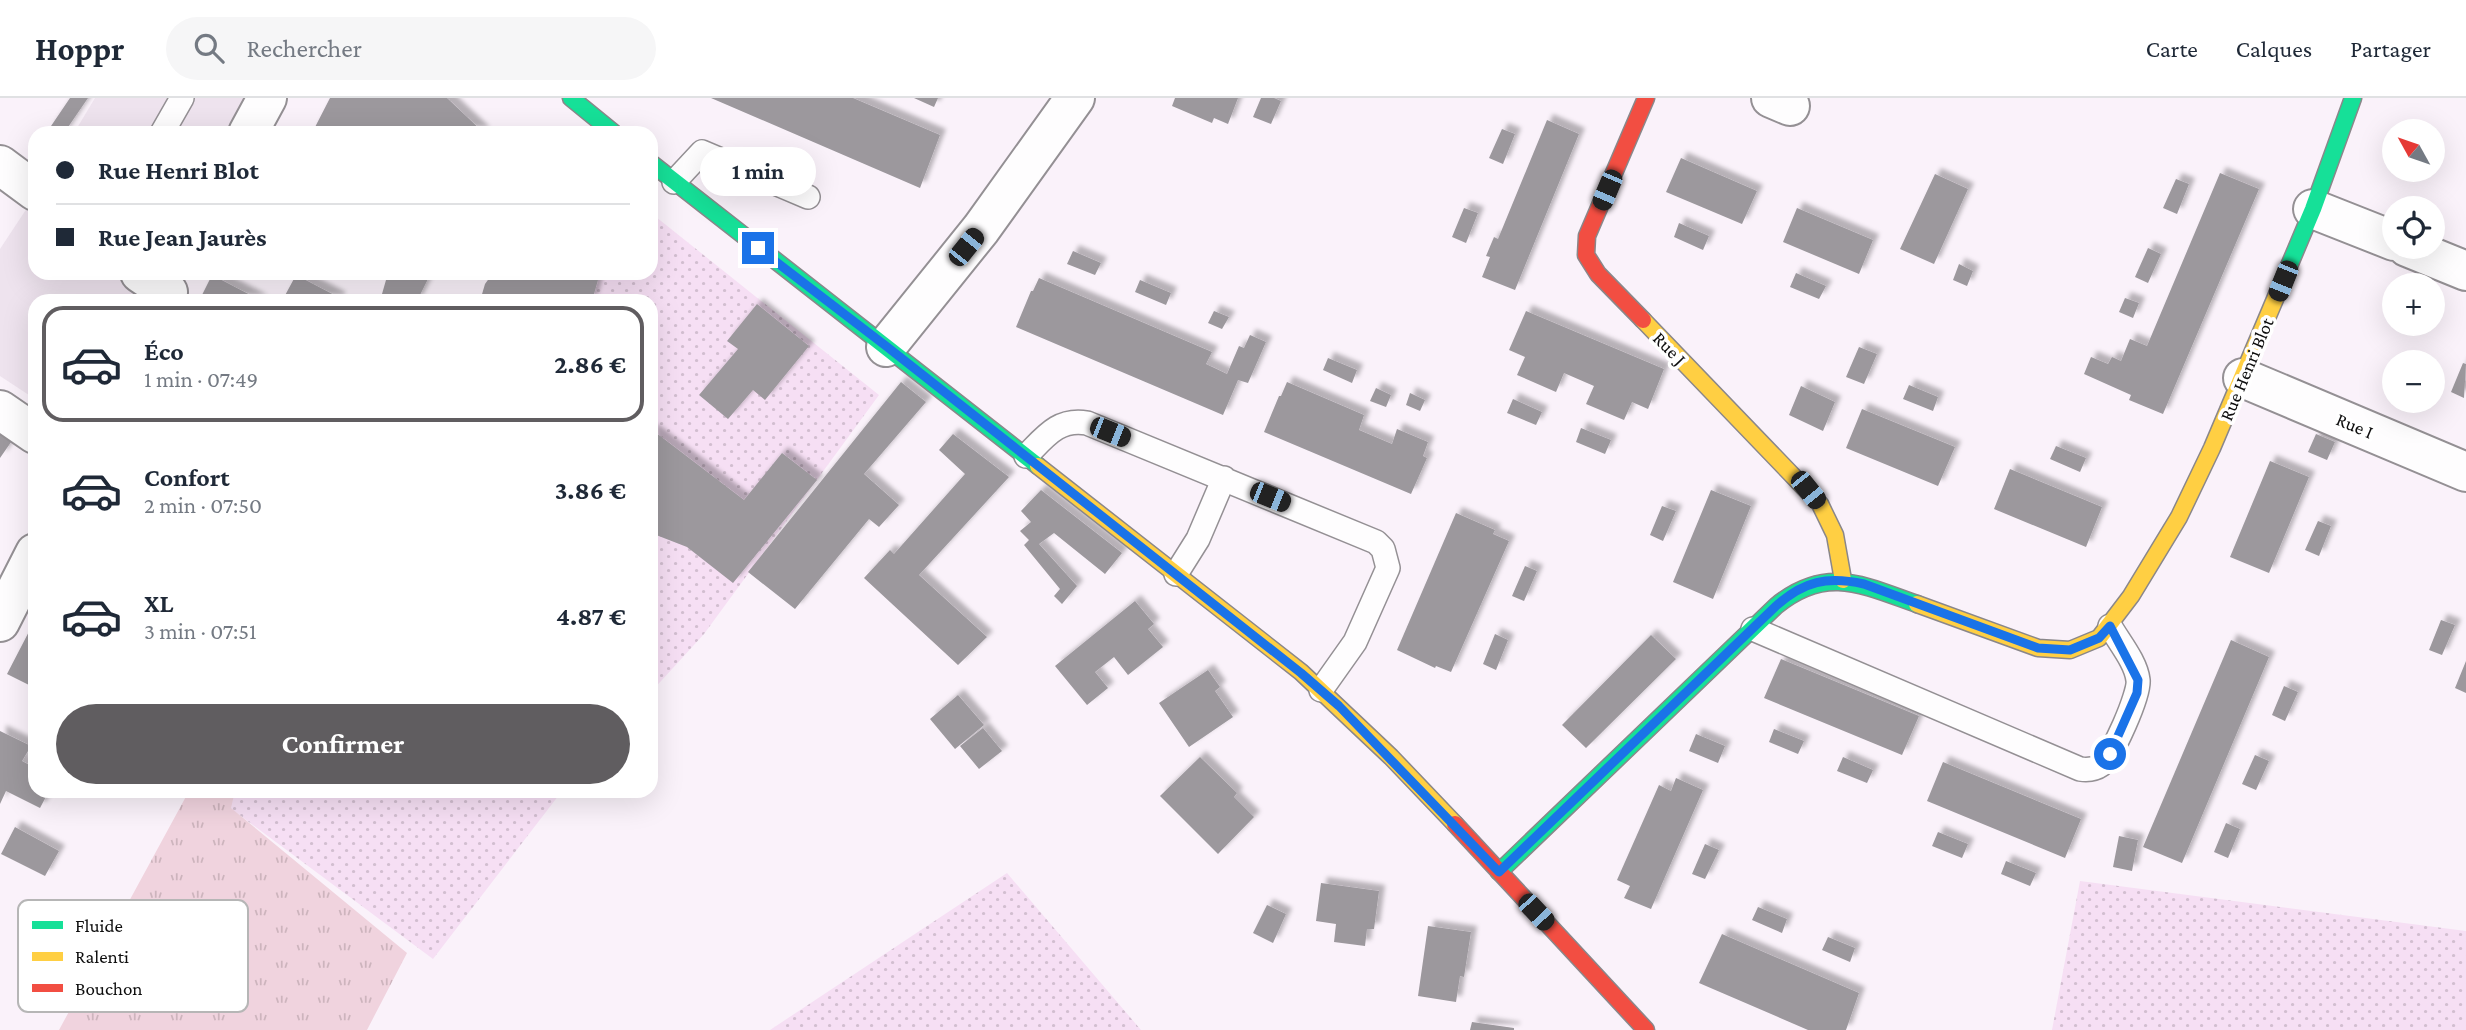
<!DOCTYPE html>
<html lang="fr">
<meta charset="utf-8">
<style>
:root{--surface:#fff;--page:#f6f6f7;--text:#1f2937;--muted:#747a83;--line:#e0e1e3;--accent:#605d60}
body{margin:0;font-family:"Crimson Pro",serif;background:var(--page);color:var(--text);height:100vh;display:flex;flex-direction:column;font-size:26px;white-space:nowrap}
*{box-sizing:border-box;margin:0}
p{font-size:23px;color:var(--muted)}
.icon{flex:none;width:38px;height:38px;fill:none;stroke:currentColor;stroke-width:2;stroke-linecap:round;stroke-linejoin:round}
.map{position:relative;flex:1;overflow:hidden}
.details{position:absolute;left:28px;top:196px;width:630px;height:504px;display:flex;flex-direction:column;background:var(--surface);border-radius:21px;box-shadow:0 7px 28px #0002}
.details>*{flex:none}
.guide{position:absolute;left:28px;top:28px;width:630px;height:154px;border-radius:21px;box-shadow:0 7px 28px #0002;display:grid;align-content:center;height:154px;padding:0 28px;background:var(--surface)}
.needle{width:46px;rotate:310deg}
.controls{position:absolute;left:2382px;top:21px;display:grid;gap:14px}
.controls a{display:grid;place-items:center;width:63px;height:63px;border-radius:50%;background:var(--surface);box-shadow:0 7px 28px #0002;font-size:35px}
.end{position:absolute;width:32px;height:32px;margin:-16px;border:9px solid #1a73e8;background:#fff;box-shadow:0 0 0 4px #fff}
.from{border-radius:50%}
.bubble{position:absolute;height:49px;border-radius:24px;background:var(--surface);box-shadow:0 7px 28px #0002;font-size:23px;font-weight:700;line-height:49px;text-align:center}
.car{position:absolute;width:21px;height:42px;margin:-21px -10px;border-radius:9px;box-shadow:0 0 5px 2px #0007;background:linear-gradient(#222 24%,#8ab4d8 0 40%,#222 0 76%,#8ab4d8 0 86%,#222 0)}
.guide b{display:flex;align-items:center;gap:24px;height:66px;font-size:26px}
.guide b+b{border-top:2px solid var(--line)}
.guide i{width:18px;height:18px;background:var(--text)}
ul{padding:12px 0 0;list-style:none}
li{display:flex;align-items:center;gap:21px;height:116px;margin:0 14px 10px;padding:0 14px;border:4px solid transparent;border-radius:21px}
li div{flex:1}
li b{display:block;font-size:26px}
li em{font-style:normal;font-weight:700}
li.selected{border-color:var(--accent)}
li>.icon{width:63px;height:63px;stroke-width:1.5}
.action{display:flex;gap:14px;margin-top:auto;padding:14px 28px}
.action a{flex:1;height:80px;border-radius:42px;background:var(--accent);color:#fff;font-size:28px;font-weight:700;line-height:80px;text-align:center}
header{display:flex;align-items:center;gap:42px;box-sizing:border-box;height:98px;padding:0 35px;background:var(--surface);border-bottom:2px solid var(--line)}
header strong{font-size:33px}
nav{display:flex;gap:38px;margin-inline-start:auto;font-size:24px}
.search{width:490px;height:63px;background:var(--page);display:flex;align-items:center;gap:18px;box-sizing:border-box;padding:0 24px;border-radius:38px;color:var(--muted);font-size:26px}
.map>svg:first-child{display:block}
</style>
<header>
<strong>Hoppr</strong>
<div class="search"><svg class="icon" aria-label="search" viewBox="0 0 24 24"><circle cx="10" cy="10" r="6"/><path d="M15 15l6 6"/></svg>Rechercher</div>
<nav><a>Carte</a><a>Calques</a><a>Partager</a></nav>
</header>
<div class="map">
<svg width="2466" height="932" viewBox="0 0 2466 932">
<defs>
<pattern id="farmland-dots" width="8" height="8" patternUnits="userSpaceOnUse" patternTransform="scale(1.75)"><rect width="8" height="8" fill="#f6dff4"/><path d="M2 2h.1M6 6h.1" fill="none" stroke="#d2bed0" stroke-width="1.8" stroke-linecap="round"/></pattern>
<pattern id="grass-tufts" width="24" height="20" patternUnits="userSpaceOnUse" patternTransform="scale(1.75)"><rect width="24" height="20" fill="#f0d3de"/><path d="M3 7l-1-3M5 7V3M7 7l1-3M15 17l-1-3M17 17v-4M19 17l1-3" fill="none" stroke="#cdb4bd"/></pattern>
<filter id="shadow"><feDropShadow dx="6" dy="-6" stdDeviation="2" flood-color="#0004"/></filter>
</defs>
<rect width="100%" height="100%" fill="#faf2fa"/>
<path fill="url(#farmland-dots)" d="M651,115L879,297L704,536L651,594V203H508L517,175H651Z
M235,693H562L433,861L230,710Z
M1007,775L1141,932H770Z
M2080,783L2466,833V932H2052Z"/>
<path fill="url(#grass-tufts)" d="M189,693H235L231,710L407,855L367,932H59Z"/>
<path fill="#eee3ee" d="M95,0H246L228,35H74Z
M35,98V175H155L141,203H35V301L0,278V151Z"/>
<path fill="#9c989d" filter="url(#shadow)" d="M70,0H88L64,35H56L49,31Z
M330,0H447L484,35H312Z
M711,0H853L940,37L920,90Z
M914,0H938L934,9Z
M1175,0H1238L1228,26L1214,20L1212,25L1172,8Z
M1261,0H1274L1281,3L1271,26L1253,19Z
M1547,22L1579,36L1515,192L1482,179L1490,159L1486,158L1494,139L1498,141Z
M1502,31L1515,36L1503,66L1489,60Z
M1681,60L1757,93L1742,126L1666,94Z
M2220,75L2259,91L2163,316L2129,302L2131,297L2084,276L2091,259L2108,266L2112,259L2121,263L2130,241L2147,248Z
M1935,76L1968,91L1934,166L1900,151Z
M2176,81L2189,86L2177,116L2163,110Z
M1464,110L1478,115L1466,145L1452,139Z
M1797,110L1873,142L1859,176L1783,144Z
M1679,125L1709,138L1703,152L1674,139Z
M2148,150L2161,156L2148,185L2135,179Z
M1073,153L1101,165L1095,177L1067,166Z
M1959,166L1973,173L1967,188L1953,182Z
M388,175H431L417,203H380Z
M493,175H600L592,203H480L485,186Z
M1796,175L1826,188L1819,201L1790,189Z
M212,177L262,203H199Z
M296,177L340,200L338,203H282Z
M1039,180L1212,254L1206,266L1227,276L1239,248L1244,250L1250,237L1266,244L1248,285L1238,282L1223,317L1016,229L1031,193H1033Z
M1140,182L1171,195L1166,207L1135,194Z
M2125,200L2139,205L2133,220L2119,214Z
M757,206L809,248L765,302L753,292L728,321L699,297L738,251L727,243Z
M1214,213L1229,219L1222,231L1208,225Z
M1526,213L1664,271L1648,311L1632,304L1624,322L1586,306L1594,288L1564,275L1556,294L1517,277L1525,259L1509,252Z
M1859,249L1877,256L1864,286L1846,279Z
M1328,260L1357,272L1352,285L1323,272Z
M2463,265L2466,266L2464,300L2451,294Z
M901,284L926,304L864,376L899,407L879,429L869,421L795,511L748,474Z
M1287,284L1364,317L1359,332L1392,346L1397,331L1428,344L1423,358L1427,360L1411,396L1264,334L1279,298H1281Z
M1909,287L1938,299L1933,313L1903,301Z
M1801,288L1835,304L1823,333L1789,317Z
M1376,290L1391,297L1386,309L1370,303Z
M1410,295L1425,302L1420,313L1406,307Z
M1513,301L1542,314L1536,327L1507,315Z
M1862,311L1955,349L1938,388L1846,350Z
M0,326L16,337L0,360Z
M1581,330L1611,342L1605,356L1576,344Z
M651,331L744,402L782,355L817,382L733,485L687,449L651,435Z
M953,336L1009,379L919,477L987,539L958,567L864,480L890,452L894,456L965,376L939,352Z
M2316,336L2335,344L2327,362L2308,354Z
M2056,348L2086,360L2080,374L2050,361Z
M2270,363L2309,379L2269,475L2230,459Z
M2010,371L2102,409L2086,449L1994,411Z
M1041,392L1122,455L1105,476L1054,435L1039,446L1077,488L1062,506L1054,498L1060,491L1024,447L1029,442L1020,433L1031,424L1021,413Z
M1711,392L1751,408L1713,501L1673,484Z
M1662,408L1676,413L1663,443L1650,437Z
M1456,415L1495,432L1493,436L1509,443L1451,574L1436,568L1435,570L1397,552Z
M2318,423L2331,428L2319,458L2305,452Z
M1525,468L1537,473L1524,503L1512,498Z
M1135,503L1154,526L1148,531L1163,549L1128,577L1114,559L1095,574L1108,590L1087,607L1055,568Z
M35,522V590L7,576Z
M2441,522L2455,527L2442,557L2429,552Z
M1495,536L1508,542L1496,572L1483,566Z
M1651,537L1676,561L1586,650L1562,627Z
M2231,542L2269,559L2182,765L2143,749Z
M1781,561L1919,618L1902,657L1764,600Z
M2466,563V595L2455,590Z
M1208,572L1220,589L1215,593L1233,619L1189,649L1159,605Z
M2284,588L2298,594L2285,623L2272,617Z
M958,597L984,627L955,651L930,621Z
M983,630L1002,653L979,671L960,648Z
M1774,631L1804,643L1798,656L1769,644Z
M0,633L31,648L22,663L35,670V693H49L40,710L6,693L0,706Z
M1696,636L1725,648L1718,665L1689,653Z
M2255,657L2269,663L2256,692L2242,686Z
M1200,659L1237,695L1234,699L1254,719L1218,756L1160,698Z
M1843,659L1873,672L1867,685L1837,673Z
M1943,664L2081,721L2065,760L1927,703Z
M1676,680L1703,692L1651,811L1624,800L1630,788L1617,782L1659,687L1671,693Z
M2226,725L2240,731L2228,760L2214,754Z
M15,729L59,753L45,778L1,756Z
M1938,734L1968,746L1962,760L1932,748Z
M2119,738L2138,742L2132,773L2113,769Z
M1705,746L1719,752L1705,781L1692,776Z
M2006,763L2036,775L2030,788L2001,776Z
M1321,785L1379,793L1374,831H1367L1365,848L1334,844L1336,826L1316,823Z
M1267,807L1286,816L1273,845L1253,835Z
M1758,809L1787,821L1782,835L1752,822Z
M1428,828L1471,834L1464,879L1460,878L1456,904L1418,898Z
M1722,836L1859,895L1846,932H1808L1699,885Z
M1828,839L1855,850L1850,864L1822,852Z
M1472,924L1514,930V932H1470Z"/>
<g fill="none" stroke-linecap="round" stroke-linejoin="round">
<g stroke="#949094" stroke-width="26">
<path id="lane" d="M162,35L182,0
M674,84L702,54L808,99
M1026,358C1045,339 1058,320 1087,325L1376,444L1383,451L1388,470L1355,544L1321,592
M1176,476L1198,441L1224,380
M1753,531L2080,671C2087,672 2094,672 2101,667C2112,659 2140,596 2138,582C2136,564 2119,544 2110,528"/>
</g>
<g stroke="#949094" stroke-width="42">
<path id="street" d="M1771,0L1790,8
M248,35L267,0
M0,67L35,93
M2313,111L2394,143
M2407,149L2466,173
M140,175L168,194
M886,249L981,131L1075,0
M2243,280L2466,374
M0,312L35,336
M0,524L35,455"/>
</g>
<g stroke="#8a878a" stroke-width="19">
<path id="fast" d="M571,0L614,35
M651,65L1038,368
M2281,187L2313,111L2353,0
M1499,774L1776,508C1826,467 1863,487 1917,506"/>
</g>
<g stroke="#8a878a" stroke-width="19">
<path id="slow" d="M1643,222L1820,406L1835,437L1843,482
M1038,368L1301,574L1391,659L1455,726
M1917,506L2038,550L2070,552L2099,540L2131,498L2179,419L2212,350L2281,187"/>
</g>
<g stroke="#8a878a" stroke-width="19">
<path id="jam" d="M1643,222L1598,176L1586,157L1587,138L1646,0
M1455,726L1646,932"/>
</g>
<use href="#lane" stroke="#fefdfe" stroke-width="23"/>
<use href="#street" stroke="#fefdfe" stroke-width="38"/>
<use href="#fast" stroke="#16e098" stroke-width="16"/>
<use href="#slow" stroke="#ffcf43" stroke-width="16"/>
<use href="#jam" stroke="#f24e42" stroke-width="16"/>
</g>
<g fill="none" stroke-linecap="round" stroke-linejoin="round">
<path stroke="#1a73e8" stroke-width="9" d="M758,150L886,248L1301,575L1339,608L1499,774L1776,508C1804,483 1827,478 1864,486L2038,550L2070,552L2099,540L2110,528L2138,582L2137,595L2110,656"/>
</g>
<g text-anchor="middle" stroke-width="7" stroke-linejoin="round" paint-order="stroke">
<g font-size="19" fill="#0d0d0d" stroke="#fff">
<text transform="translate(1670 250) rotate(46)" y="7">Rue J</text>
<text transform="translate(2246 271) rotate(-67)" y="7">Rue Henri Blot</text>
<text transform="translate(2355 327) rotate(23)" y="7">Rue I</text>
</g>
</g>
<rect x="18" y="802" width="230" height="112" rx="10" fill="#fff" stroke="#b6b6b6" stroke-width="2"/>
<rect x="32" y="823" width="31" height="8" fill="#16e098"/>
<rect x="32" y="854" width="31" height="9" fill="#ffcf43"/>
<rect x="32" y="886" width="31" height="8" fill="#f24e42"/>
<g font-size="19" fill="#0d0d0d">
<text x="75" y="834">Fluide</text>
<text x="75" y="865">Ralenti</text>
<text x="75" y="897">Bouchon</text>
</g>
</svg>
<div class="controls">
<a><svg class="needle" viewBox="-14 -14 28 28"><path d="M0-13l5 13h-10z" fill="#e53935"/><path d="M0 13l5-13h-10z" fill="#747a83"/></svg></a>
<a><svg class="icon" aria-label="locate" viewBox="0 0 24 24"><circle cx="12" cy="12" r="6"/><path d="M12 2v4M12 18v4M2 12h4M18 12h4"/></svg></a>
<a>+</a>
<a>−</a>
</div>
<i class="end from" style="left:2110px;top:656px"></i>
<i class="end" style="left:758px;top:150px"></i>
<div class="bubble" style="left:700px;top:49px;width:116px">1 min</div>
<i class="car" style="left:1607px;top:92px;rotate:203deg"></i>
<i class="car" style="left:966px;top:149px;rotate:39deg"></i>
<i class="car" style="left:2283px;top:183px;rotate:202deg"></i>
<i class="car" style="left:1110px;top:334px;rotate:112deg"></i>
<i class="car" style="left:1808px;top:392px;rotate:141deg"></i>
<i class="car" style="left:1270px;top:399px;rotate:112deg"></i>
<i class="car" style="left:1536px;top:814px;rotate:137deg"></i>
<div class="guide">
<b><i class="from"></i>Rue Henri Blot</b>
<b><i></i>Rue Jean Jaurès</b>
</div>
<section class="details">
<ul>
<li class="selected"><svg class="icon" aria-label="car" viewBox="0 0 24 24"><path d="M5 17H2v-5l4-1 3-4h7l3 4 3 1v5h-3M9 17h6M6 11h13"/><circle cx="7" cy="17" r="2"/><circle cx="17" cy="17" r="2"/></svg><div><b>Éco</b><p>1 min · 07:49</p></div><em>2.86 €</em></li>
<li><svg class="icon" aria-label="car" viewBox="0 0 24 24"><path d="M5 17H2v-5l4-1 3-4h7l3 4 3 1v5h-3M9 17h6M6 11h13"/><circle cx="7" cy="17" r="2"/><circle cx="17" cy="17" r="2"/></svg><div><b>Confort</b><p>2 min · 07:50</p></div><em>3.86 €</em></li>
<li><svg class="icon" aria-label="car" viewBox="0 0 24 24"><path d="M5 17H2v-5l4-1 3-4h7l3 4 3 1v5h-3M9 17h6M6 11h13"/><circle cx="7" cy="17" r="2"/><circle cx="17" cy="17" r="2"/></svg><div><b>XL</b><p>3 min · 07:51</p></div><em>4.87 €</em></li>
</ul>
<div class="action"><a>Confirmer</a></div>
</section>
</div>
